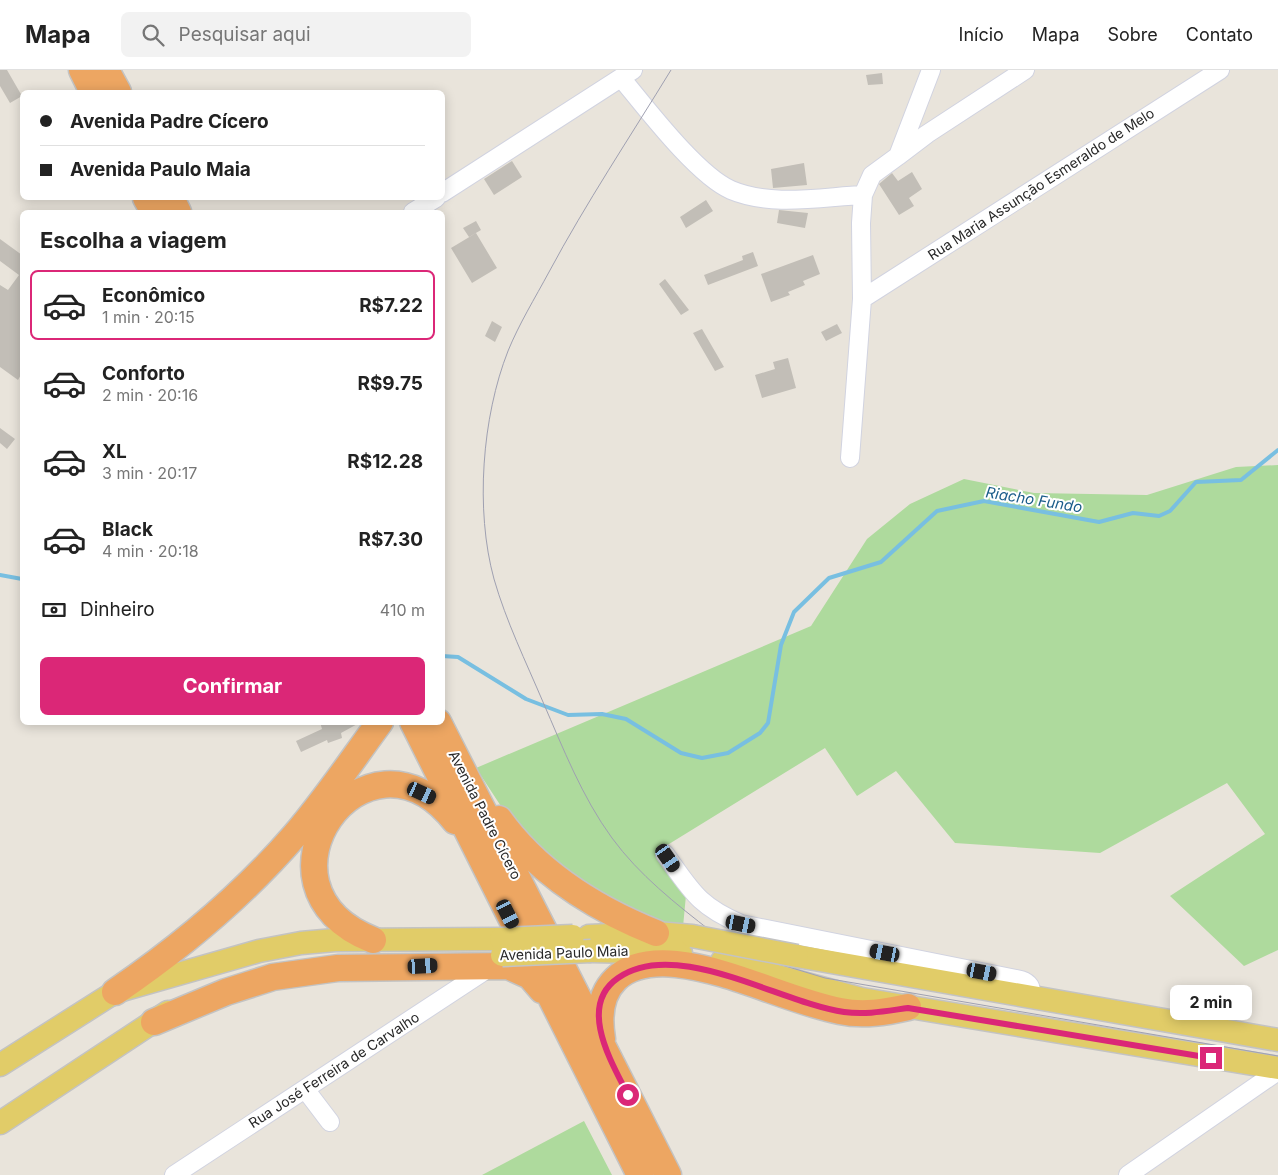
<!DOCTYPE html>
<html lang="pt">
<meta charset="utf-8">
<style>
:root{--surface:#fff;--page:#f2f2f2;--text:#222;--muted:#767676;--line:#e0e0e0;--accent:#db2777}
body{margin:0;font-family:Inter,sans-serif;background:var(--page);color:var(--text);height:100vh;display:flex;flex-direction:column;font-size:19px;white-space:nowrap}
*{box-sizing:border-box;margin:0}
p{font-size:16px;color:var(--muted)}
.icon{flex:none;width:28px;height:28px;fill:none;stroke:currentColor;stroke-width:2;stroke-linecap:round;stroke-linejoin:round}
.map{position:relative;flex:1;overflow:hidden}
.panel{position:absolute;left:20px;top:140px;width:425px;height:515px;display:flex;flex-direction:column;background:var(--surface);border-radius:8px;box-shadow:0 2px 12px #0003}
.panel>*{flex:none}
.banner{position:absolute;left:20px;top:20px;width:425px;height:110px;border-radius:8px;box-shadow:0 2px 12px #0003;display:grid;align-content:center;height:110px;padding:0 20px;background:var(--surface)}
.end{position:absolute;width:22px;height:22px;margin:-11px;border:6px solid #db2777;background:#fff;box-shadow:0 0 0 2px #fff}
.from{border-radius:50%}
.bubble{position:absolute;height:35px;border-radius:8px;background:var(--surface);box-shadow:0 2px 12px #0003;font-size:16px;font-weight:700;line-height:35px;text-align:center}
.car{position:absolute;width:15px;height:30px;margin:-15px -8px;border-radius:6px;box-shadow:0 0 4px 1px #0007;background:linear-gradient(#222 24%,#8ab4d8 0 40%,#222 0 76%,#8ab4d8 0 86%,#222 0)}
.banner b{display:flex;align-items:center;gap:18px;height:48px;font-size:19px}
.banner b+b{border-top:1px solid var(--line)}
.banner i{width:12px;height:12px;background:var(--text)}
ul{padding:0;list-style:none}
li{display:flex;align-items:center;gap:15px;height:70px;margin:0 10px 8px;padding:0 10px;border:2px solid transparent;border-radius:8px}
li div{flex:1}
li b{display:block;font-size:19px}
li em{font-style:normal;font-weight:700}
li.on{border-color:var(--accent)}
li>.icon{width:45px;height:45px;stroke-width:1.5}
h2{padding:0 20px;font-size:22px;line-height:60px}
.pay{display:flex;align-items:center;gap:12px;height:55px;padding:0 20px;font-size:19px}
.pay p{margin-inline-start:auto}
.cta{display:flex;gap:10px;margin-top:auto;padding:10px 20px}
.cta a{flex:1;height:58px;border-radius:8px;background:var(--accent);color:#fff;font-size:20px;font-weight:700;line-height:58px;text-align:center}
header{display:flex;align-items:center;gap:30px;box-sizing:border-box;height:70px;padding:0 25px;background:var(--surface);border-bottom:1px solid var(--line)}
header strong{font-size:24px}
nav{display:flex;gap:28px;margin-inline-start:auto;font-size:18px}
.search{width:350px;height:45px;background:var(--page);display:flex;align-items:center;gap:12px;box-sizing:border-box;padding:0 18px;border-radius:8px;color:var(--muted);font-size:19px}
.map>svg:first-child{display:block}
</style>
<header>
<strong>Mapa</strong>
<div class="search"><svg class="icon" aria-label="search" viewBox="0 0 24 24"><circle cx="10" cy="10" r="6"/><path d="M15 15l6 6"/></svg>Pesquisar aqui</div>
<nav><a>Início</a><a>Mapa</a><a>Sobre</a><a>Contato</a></nav>
</header>
<div class="map">
<svg width="1278" height="1105" viewBox="0 0 1278 1105">
<rect width="100%" height="100%" fill="#e9e4db"/>
<path fill="#aeda9d" d="M1278,395V880L1244,896L1170,826L1265,764L1227,713L1100,783L955,773L896,701L857,726L825,678L656,782L686,825L683,857L659,852L611,832L571,806L512,753L476,698L811,556L867,469L910,434L964,409L1034,423L1147,425L1236,397Z
M584,1051L612,1105H482Z"/>
<g fill="none" stroke-linecap="round" stroke-linejoin="round">
<path stroke="#78bfe1" stroke-width="4" d="M0,505L22,509
M442,586L458,587L526,629L568,645L602,644L626,649L681,683L702,688L728,683L760,663L768,653L781,575L794,542L829,508L881,492L937,441L984,431L1099,452L1133,443L1159,446L1170,441L1196,412L1241,410L1278,380"/>
</g>
<path fill="#c2beb7" d="M0,0H7L22,26L10,33L0,16Z
M882,3L883,14L868,15L866,5Z
M512,91L522,107L494,125L484,109Z
M804,93L807,115L773,118L771,99Z
M912,102L922,119L909,128L914,136L899,145L879,114L892,103L898,111Z
M706,130L713,141L686,158L680,147Z
M779,140L808,143L805,158L777,153Z
M476,151L481,160L469,167L463,158Z
M476,163L497,198L472,213L451,178Z
M0,169L22,185V303L18,310L0,297V215L8,220L19,205L0,191Z
M753,182L758,196L708,215L704,205L743,190L742,186Z
M813,185L820,204L803,211L805,215L788,222L790,225L771,232L761,204Z
M665,209L689,240L681,245L659,214Z
M492,251L502,257L495,272L485,266Z
M837,254L842,263L826,271L821,262Z
M702,259L724,297L715,301L693,263Z
M788,288L796,318L762,328L755,305L775,299L773,292Z
M0,358L15,369L7,379L0,373Z
M320,652H361L341,663L342,668L328,673L327,670L301,682L296,671L322,659Z"/>
<g fill="none" stroke-linecap="round" stroke-linejoin="round">
<g stroke="#d1d3e0" stroke-width="20">
<path id="minor" d="M622,9C646,38 697,105 731,120C771,137 821,127 863,125
M898,86L927,64L1025,0
M442,123L633,0
M413,142L436,128
M862,229L1220,0
M850,388L862,229L861,153L863,125L872,105L898,86L931,0
M665,784C691,820 698,836 741,854L1021,910C1030,913 1031,917 1032,926
M305,1019L330,1052
M174,1105L492,896
M1128,1105L1278,1001"/>
</g>
<g stroke="#c3c3c3" stroke-width="25">
<path id="major" d="M589,866L656,863L692,866
M591,881L681,883
M797,886L1278,970
M722,891L862,929L1278,998
M0,995L115,922L259,881L301,873L335,870L501,869
M0,1053L168,942"/>
</g>
<g stroke="#c3c3c3" stroke-width="29">
<path id="highway" d="M82,0L93,22
M106,0L118,22
M146,128L154,142
M171,128L178,142
M413,652L640,1105
M438,652L668,1105
M499,749C537,802 596,839 656,863
M373,870C238,817 365,638 455,751
M115,922C181,877 243,825 295,765C326,729 352,690 380,652
M154,952L226,922L273,907L338,898L508,896L530,906L542,920
M602,969C593,914 623,889 676,894C732,900 786,930 840,941C863,946 886,942 908,937"/>
</g>
<use href="#minor" stroke="#fff" stroke-width="18"/>
<use href="#major" stroke="#e1cc68" stroke-width="22"/>
<use href="#highway" stroke="#eda662" stroke-width="26"/>
<path stroke="#9fa0b1" stroke-width="1" d="M671,0C630,67 586,133 549,202C535,228 519,254 508,281C482,347 475,440 494,509C506,551 526,592 543,632C563,678 582,727 612,768C639,805 676,834 712,862
M769,891L825,908L1278,986"/>
<g stroke="#c3c3c3" stroke-width="25" stroke-linecap="butt">
<path id="major-bridge" d="M692,866L797,886
M501,869L573,866
M502,885L591,881"/>
</g>
<use href="#major-bridge" stroke="#e1cc68" stroke-width="22"/>
</g>
<g fill="none" stroke-linecap="round" stroke-linejoin="round">
<path stroke="#db2777" stroke-width="6" d="M628,1025C612,993 577,936 618,908C676,867 780,933 844,942C866,945 886,941 908,938L1211,988"/>
</g>
<g text-anchor="middle" stroke-width="4" stroke-linejoin="round" paint-order="stroke">
<g font-size="14" fill="#282828" stroke="#fff">
<text transform="translate(1041 114) rotate(-33)" y="5">Rua Maria Assunção Esmeraldo de Melo</text>
<text transform="translate(485 745) rotate(63)" y="5">Avenida Padre Cícero</text>
<text transform="translate(564 883) rotate(-2)" y="5">Avenida Paulo Maia</text>
<text transform="translate(334 1000) rotate(-33)" y="5">Rua José Ferreira de Carvalho</text>
</g>
<g font-size="15" font-style="italic" fill="#1b5d8a" stroke="#fff">
<text transform="translate(1034 430) rotate(9)" y="5">Riacho Fundo</text>
</g>
</g>
</svg>
<i class="end from" style="left:628px;top:1025px"></i>
<i class="end" style="left:1211px;top:988px"></i>
<div class="bubble" style="left:1170px;top:915px;width:82px">2 min</div>
<i class="car" style="left:422px;top:723px;rotate:115deg"></i>
<i class="car" style="left:668px;top:788px;rotate:145deg"></i>
<i class="car" style="left:508px;top:844px;rotate:153deg"></i>
<i class="car" style="left:741px;top:854px;rotate:102deg"></i>
<i class="car" style="left:885px;top:883px;rotate:281deg"></i>
<i class="car" style="left:423px;top:896px;rotate:87deg"></i>
<i class="car" style="left:982px;top:902px;rotate:101deg"></i>
<div class="banner">
<b><i class="from"></i>Avenida Padre Cícero</b>
<b><i></i>Avenida Paulo Maia</b>
</div>
<section class="panel">
<h2>Escolha a viagem</h2>
<ul>
<li class="on"><svg class="icon" aria-label="car" viewBox="0 0 24 24"><path d="M5 17H2v-5l4-1 3-4h7l3 4 3 1v5h-3M9 17h6M6 11h13"/><circle cx="7" cy="17" r="2"/><circle cx="17" cy="17" r="2"/></svg><div><b>Econômico</b><p>1 min · 20:15</p></div><em>R$7.22</em></li>
<li><svg class="icon" aria-label="car" viewBox="0 0 24 24"><path d="M5 17H2v-5l4-1 3-4h7l3 4 3 1v5h-3M9 17h6M6 11h13"/><circle cx="7" cy="17" r="2"/><circle cx="17" cy="17" r="2"/></svg><div><b>Conforto</b><p>2 min · 20:16</p></div><em>R$9.75</em></li>
<li><svg class="icon" aria-label="car" viewBox="0 0 24 24"><path d="M5 17H2v-5l4-1 3-4h7l3 4 3 1v5h-3M9 17h6M6 11h13"/><circle cx="7" cy="17" r="2"/><circle cx="17" cy="17" r="2"/></svg><div><b>XL</b><p>3 min · 20:17</p></div><em>R$12.28</em></li>
<li><svg class="icon" aria-label="car" viewBox="0 0 24 24"><path d="M5 17H2v-5l4-1 3-4h7l3 4 3 1v5h-3M9 17h6M6 11h13"/><circle cx="7" cy="17" r="2"/><circle cx="17" cy="17" r="2"/></svg><div><b>Black</b><p>4 min · 20:18</p></div><em>R$7.30</em></li>
</ul>
<div class="pay"><svg class="icon" aria-label="cash" viewBox="0 0 24 24"><path d="M3 7h18v10H3z"/><circle cx="12" cy="12" r="2"/></svg>Dinheiro<p>410 m</p></div>
<div class="cta"><a>Confirmar</a></div>
</section>
</div>
